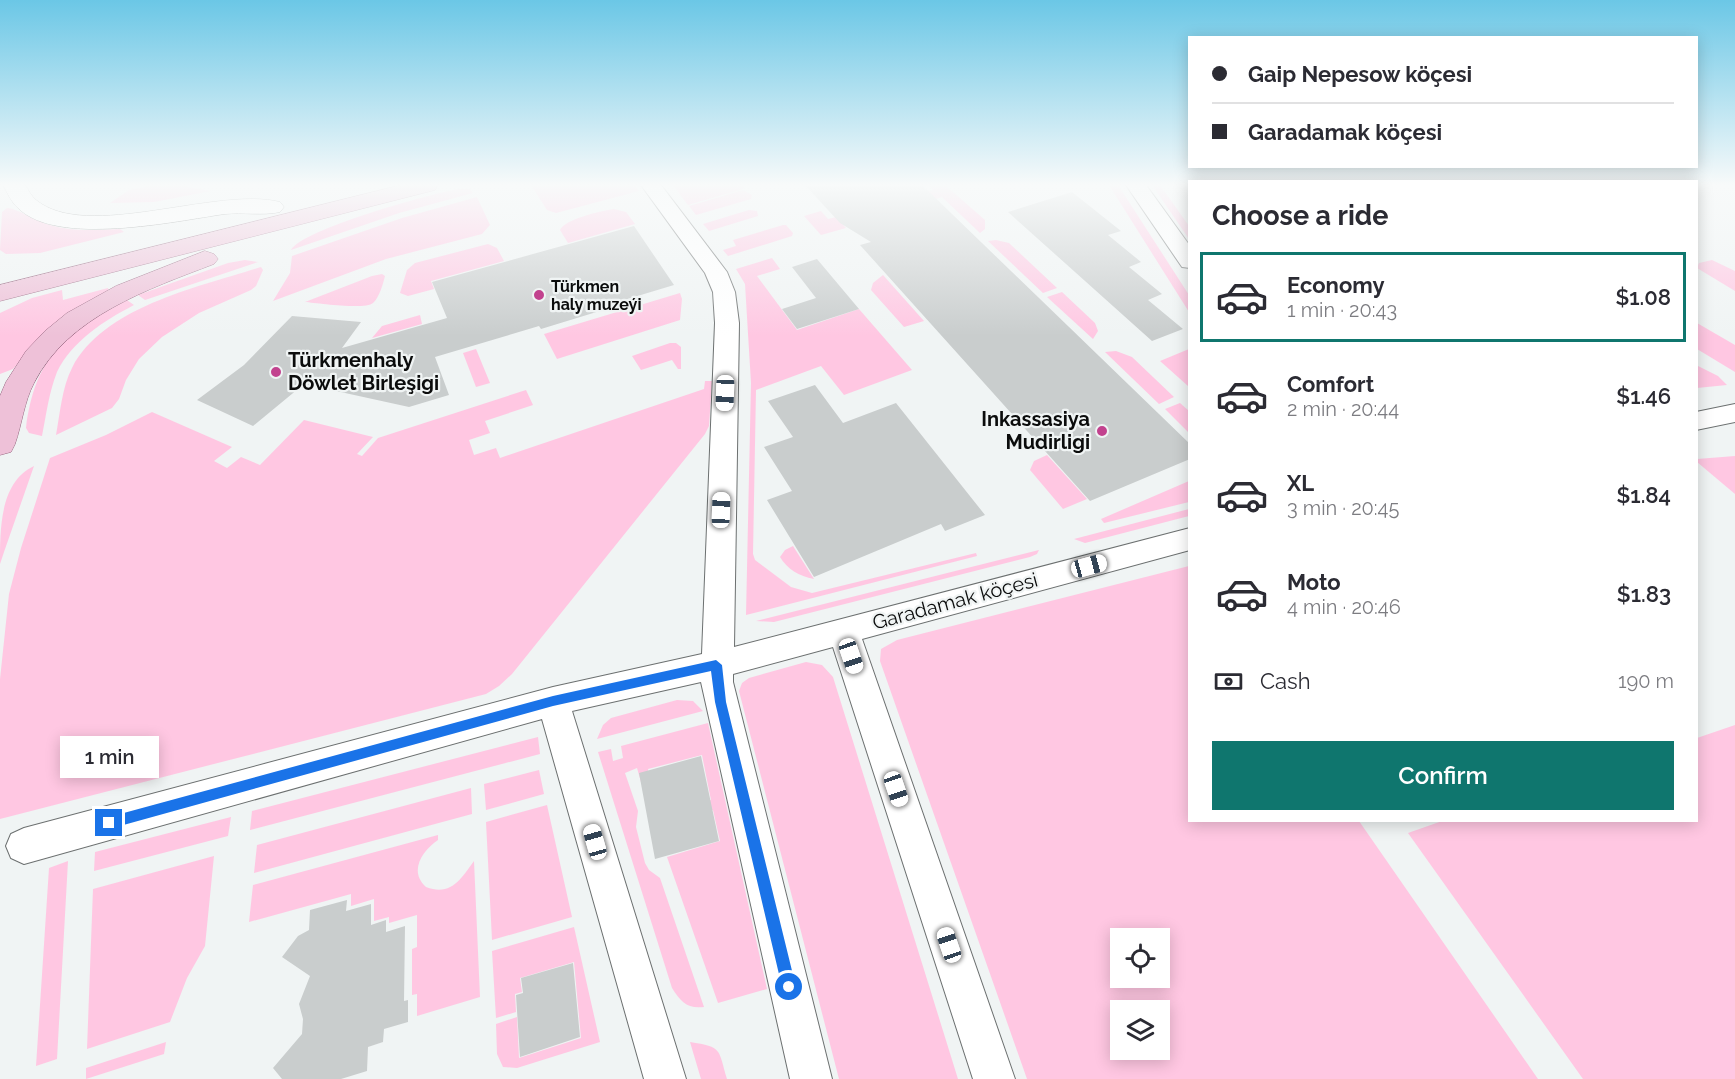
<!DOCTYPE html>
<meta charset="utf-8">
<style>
:root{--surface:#fff;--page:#f2f2f3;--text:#2b2b33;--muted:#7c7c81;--line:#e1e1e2;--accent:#0f766e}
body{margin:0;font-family:Raleway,sans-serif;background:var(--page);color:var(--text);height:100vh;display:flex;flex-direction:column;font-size:22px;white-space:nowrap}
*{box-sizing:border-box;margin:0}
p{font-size:20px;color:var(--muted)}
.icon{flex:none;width:33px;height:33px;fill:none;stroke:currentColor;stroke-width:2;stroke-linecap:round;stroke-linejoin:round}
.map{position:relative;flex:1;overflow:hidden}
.side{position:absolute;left:1188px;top:180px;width:510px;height:642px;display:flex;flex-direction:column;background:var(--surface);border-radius:0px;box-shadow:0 3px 15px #0003}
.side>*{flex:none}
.guide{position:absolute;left:1188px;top:36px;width:510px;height:132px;border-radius:0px;box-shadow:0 3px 15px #0003;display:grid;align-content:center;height:132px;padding:0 24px;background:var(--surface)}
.tools{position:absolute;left:1110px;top:928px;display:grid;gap:12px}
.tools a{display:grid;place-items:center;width:60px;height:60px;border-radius:0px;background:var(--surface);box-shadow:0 3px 15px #0003;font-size:30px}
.end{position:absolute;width:27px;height:27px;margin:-14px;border:8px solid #1a73e8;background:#fff;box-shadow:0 0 0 3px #fff}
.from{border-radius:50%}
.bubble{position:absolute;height:42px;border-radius:0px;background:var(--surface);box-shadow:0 3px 15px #0003;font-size:20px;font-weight:600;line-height:42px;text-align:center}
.car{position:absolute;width:18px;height:36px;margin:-18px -9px;border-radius:8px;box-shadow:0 0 4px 2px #0007;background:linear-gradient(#fff 24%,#345 0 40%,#fff 0 76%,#345 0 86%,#fff 0)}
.guide b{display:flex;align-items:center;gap:21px;height:57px;font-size:22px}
.guide b+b{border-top:2px solid var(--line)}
.guide i{width:15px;height:15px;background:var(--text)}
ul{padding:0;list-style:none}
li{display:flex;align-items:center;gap:18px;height:90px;margin:0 12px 9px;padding:0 12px;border:3px solid transparent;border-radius:0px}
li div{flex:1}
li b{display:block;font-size:22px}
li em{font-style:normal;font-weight:600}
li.on{border-color:var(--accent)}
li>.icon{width:54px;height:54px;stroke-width:1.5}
h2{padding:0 24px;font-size:27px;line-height:72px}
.pay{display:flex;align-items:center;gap:15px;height:66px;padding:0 24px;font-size:22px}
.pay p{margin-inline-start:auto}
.action{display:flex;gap:12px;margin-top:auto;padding:12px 24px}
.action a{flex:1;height:69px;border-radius:0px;background:var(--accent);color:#fff;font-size:24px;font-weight:600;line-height:69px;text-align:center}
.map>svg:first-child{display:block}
</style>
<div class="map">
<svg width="1735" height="1079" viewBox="0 0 1735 1079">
<rect width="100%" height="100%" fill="#f0f4f4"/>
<path fill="#ffc7e2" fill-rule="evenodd" d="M155,185H177L211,191L154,202L110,203L129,190Z
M531,185H634L639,191L556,213L547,210Z
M673,185H743L744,187L743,189L688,205Z
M928,185H945L985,220V229L980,233L942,197L932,200L925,193L933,190Z
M1109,185H1118L1189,295V312Z
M1152,185H1160L1189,226V239Z
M458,189H470L473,193L399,213L291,250C303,229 430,194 458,189Z
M743,190L752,195L751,199L696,215L689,206Z
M477,197L490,225L482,234L386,259L273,301L290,273L292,256L402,218Z
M7,208C16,208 38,222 50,225C72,232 97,230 120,229L124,232L40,253L6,254L0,250L2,212Z
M614,209L626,212L635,224L568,243L560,230C565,219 601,211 614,209Z
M749,210L757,211L758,216L709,231L703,224Z
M821,211L828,219L836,217L846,228L821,235L804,216Z
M783,225H786L793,233L792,236L728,256L723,250L736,246L733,240Z
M996,240L1009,243L1057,288L1043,293L988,241Z
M488,244L497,248L504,261L431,281L434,289L408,296L400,293L407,270L415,263Z
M772,258L780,269L757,276L797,330L859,309L912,370L844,395L821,366L756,390L753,554L755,560L791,587L812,593L976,553L977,556L746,615L751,383L745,284L736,269Z
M245,260L258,262L145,300L138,295L228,263Z
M1712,260L1735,271V291L1697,268L1699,263Z
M261,267L263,270L256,286L251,290L199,313L162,337L139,359L126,380L119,399L112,408L56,435C60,414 62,387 72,368C104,306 200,287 261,267Z
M382,274L385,276C383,284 379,298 373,303C365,310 317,303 305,302L372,276Z
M883,275L924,321L904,327L871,290L873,283Z
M108,288L109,293L21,360L13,369L0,374V313L32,298L62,290L63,300Z
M1062,292L1095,323L1098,331L1093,339L1047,297Z
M680,293L682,299L680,320L557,359L544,334Z
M127,300L134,305C105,320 72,341 57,372C49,392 46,416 42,436L29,433L26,428C35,357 65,332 127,300Z
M420,315L422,324L372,338L382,326Z
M1697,323L1735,345V372L1697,349Z
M670,343H676L681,347V369H678L672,360L641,370L632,356Z
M476,349L490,383L476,387L463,353Z
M1189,349L1190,386H1188L1160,361Z
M1116,351L1132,357L1174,397L1159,404L1105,352Z
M1696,365L1718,376L1727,385L1697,388Z
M705,381H712L709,426L705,434L512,674L499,686L486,694L0,819V679L9,594L21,548L50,458L106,435L152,412L232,447L214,461L227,468L241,457L260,465L304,420L373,437L357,454L362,456L378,438L526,390L533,405L485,421L490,433L469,440L474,455L496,448L500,458L704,389Z
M1180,403L1189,411V433L1165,409Z
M1047,455L1087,499L1063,509L1030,470L1034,461Z
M1735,456V494L1697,462V459Z
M34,466L4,552L0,564C0,528 0,482 34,466Z
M1189,481V502L1104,523L1101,519Z
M1189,509V516L1085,543L1074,539Z
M793,546L814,579C799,576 787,569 780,557L785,550Z
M1039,550L1037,554L1030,557L774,622L756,621Z
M1189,566L1190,820L1359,821L1538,1079H1027L880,661L881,649L897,640ZM1120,939H1160V978H1120ZM1120,1011H1160V1050H1120Z
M806,662L822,665L833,677L958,1079H839L739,691L742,683L749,678Z
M677,700L693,701L703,711L597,739L603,725L611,718Z
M708,723L767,989L718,1003L667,857L720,841L713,810L650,828L648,817L711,800L702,755L648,769L650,780L641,782L637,768L625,773L638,811L636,827L645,863L649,870L660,878L704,1007C687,1009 681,1002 672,988L598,752L611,749L613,761L623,758L621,746Z
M1735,725V1079H1583L1408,833L1445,820H1696L1697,738Z
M538,737L540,754L250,830L252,811Z
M539,770L544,794L486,810L484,784Z
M471,788L472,814L254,873L257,845Z
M547,805L572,917L492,940L486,822Z
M231,817L228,836L94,871L95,852Z
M438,835V840C423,850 408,871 426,887C452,897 462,877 474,861L480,997L417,1016V994L412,995V949L417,947V915L389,923V917L374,921V899L351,906V894L249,922L253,885Z
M214,856L205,946L187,978L170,1022L87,1049L93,889Z
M68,861L57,1059L36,1066L49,868Z
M574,927L600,1042L517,1068L503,1067L497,1054L496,1024L517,1017L519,1058L581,1038L574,962L520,978L522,992L515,994L516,1012L496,1018L492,951Z
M166,1042L164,1054L86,1079V1068Z
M690,1042C723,1047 718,1049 727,1079H701Z"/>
<path fill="#c9cdcd" d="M805,185H922L1190,444V459L1090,501L860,245L871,242L840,223Z
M1072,192L1121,231L1108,235L1141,262L1129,267L1162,294L1148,300L1183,329L1152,341L1008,212Z
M634,226L674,285L601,307L603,310L541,329L539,326L435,357L449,395L409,407L304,384L253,426L197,400L244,365L292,316L361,322L342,348L447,318L432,282Z
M817,259L859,309L797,329L782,309L816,298L792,267Z
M815,385L843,423L896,403L985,515L945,531L941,524L814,577L767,500L792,491L764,447L793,437L768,401Z
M701,756L719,841L655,859L639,773Z
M347,900L346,911L371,904V925L386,920V932L405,926L404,1001L408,1000V1022L384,1029L383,1042L368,1047L367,1071L341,1079H282L273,1068L302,1034L303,1019L299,1004L310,976L282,957L298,936L309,930L310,910Z
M573,963L580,1037L520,1057L516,995L523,993L521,978Z"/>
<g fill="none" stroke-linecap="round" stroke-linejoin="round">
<g stroke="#6c7070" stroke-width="2">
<path id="street" d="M641,185H661L727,272L735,292L739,323L734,647L1190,528V550L862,639L1015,1079H973L833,647L733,674V682L832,1079H790L701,682L572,711L686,1079H644L542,719L24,864L11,858L6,846L11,834L24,828L553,687L702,654L715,323L713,292L705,273Z
M1126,185H1146L1190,246V268L1182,267Z
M1735,404V422L1696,430V412Z"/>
</g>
<g stroke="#6c7070" stroke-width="1">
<path id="secondary" d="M3,185H25C28,189 31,196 36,200C87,242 216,186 280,202L284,207L280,212C262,216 243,212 225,214C176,221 57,247 18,208C11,202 7,192 3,185Z"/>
</g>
<g stroke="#976680" stroke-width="1">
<path id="primary" d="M401,185H438L435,190L0,301V285Z
M205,251L214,254L218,259L214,264C149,289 68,316 34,383C24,402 22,424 15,444L11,452L0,455V396L6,382L26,351L45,331L67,313L116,286Z"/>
</g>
<use href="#street" fill="#fff" fill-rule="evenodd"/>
<use href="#secondary" fill="#fff" fill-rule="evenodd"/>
<use href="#primary" fill="#eec1d8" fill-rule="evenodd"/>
</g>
<linearGradient id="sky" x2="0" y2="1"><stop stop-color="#6bc7e6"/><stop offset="0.55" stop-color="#f8fafa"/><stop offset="1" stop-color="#f8fafa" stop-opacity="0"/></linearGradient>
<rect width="1735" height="336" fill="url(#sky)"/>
<path fill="#1a73e8" d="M716,660L722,665L726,702L796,987L794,992L789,994L784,992L782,987L715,702L711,671L553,706L109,829L103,823L109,817L553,696Z"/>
<g fill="#c2428e" stroke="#f0f4f4" stroke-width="2">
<circle cx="539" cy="295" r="6"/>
<circle cx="276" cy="372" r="6"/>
<circle cx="1102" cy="431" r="6"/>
</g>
<g text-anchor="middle" stroke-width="4.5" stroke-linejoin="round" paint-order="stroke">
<g font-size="16" font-weight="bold" fill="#0b0c0c" stroke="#f0f4f4" text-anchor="start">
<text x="551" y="292">Türkmen<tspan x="551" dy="18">haly muzeýi</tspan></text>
</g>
<g font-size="20" font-weight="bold" fill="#0b0c0c" stroke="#f0f4f4" text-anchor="start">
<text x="288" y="367">Türkmenhaly<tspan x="288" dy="23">Döwlet Birleşigi</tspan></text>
<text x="1090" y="426" text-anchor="end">Inkassasiya<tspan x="1090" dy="23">Mudirligi</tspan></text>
</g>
<g font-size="20" fill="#0b0c0c" stroke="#f0f4f4">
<text transform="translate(955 601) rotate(-15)" y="7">Garadamak köçesi</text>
</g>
</g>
</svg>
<div class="tools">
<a><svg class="icon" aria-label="locate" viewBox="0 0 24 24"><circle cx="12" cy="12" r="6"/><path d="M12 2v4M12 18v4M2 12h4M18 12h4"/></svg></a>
<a><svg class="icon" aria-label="layers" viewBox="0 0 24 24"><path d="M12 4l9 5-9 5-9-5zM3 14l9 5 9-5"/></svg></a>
</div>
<i class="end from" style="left:789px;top:987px"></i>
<i class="end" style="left:109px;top:823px"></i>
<div class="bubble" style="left:60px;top:736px;width:99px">1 min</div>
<i class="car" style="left:725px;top:393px;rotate:182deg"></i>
<i class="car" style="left:721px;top:510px;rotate:2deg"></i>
<i class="car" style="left:1089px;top:566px;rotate:75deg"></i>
<i class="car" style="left:851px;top:656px;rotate:161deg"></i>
<i class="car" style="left:896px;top:789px;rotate:161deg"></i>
<i class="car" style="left:595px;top:842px;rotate:344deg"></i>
<i class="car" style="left:949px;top:945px;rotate:341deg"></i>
<div class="guide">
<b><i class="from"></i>Gaip Nepesow köçesi</b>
<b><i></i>Garadamak köçesi</b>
</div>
<section class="side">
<h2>Choose a ride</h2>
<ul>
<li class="on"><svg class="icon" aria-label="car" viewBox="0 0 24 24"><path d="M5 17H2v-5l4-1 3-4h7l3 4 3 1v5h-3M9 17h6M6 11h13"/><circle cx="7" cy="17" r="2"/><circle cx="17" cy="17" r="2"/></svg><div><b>Economy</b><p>1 min · 20:43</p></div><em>$1.08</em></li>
<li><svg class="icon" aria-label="car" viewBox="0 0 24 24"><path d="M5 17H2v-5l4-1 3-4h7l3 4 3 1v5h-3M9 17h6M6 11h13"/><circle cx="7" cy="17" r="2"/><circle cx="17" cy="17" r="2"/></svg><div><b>Comfort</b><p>2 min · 20:44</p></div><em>$1.46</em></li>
<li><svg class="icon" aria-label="car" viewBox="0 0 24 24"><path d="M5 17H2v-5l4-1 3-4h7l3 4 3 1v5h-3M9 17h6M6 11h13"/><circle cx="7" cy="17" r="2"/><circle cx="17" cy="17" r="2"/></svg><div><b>XL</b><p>3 min · 20:45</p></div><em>$1.84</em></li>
<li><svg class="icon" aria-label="car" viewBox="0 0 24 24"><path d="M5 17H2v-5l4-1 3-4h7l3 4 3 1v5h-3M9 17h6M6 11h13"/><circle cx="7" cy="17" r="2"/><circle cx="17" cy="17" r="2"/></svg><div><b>Moto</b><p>4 min · 20:46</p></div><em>$1.83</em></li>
</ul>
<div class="pay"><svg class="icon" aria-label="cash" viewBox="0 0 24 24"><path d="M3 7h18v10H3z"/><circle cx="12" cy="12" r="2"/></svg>Cash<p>190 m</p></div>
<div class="action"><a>Confirm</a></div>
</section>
</div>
